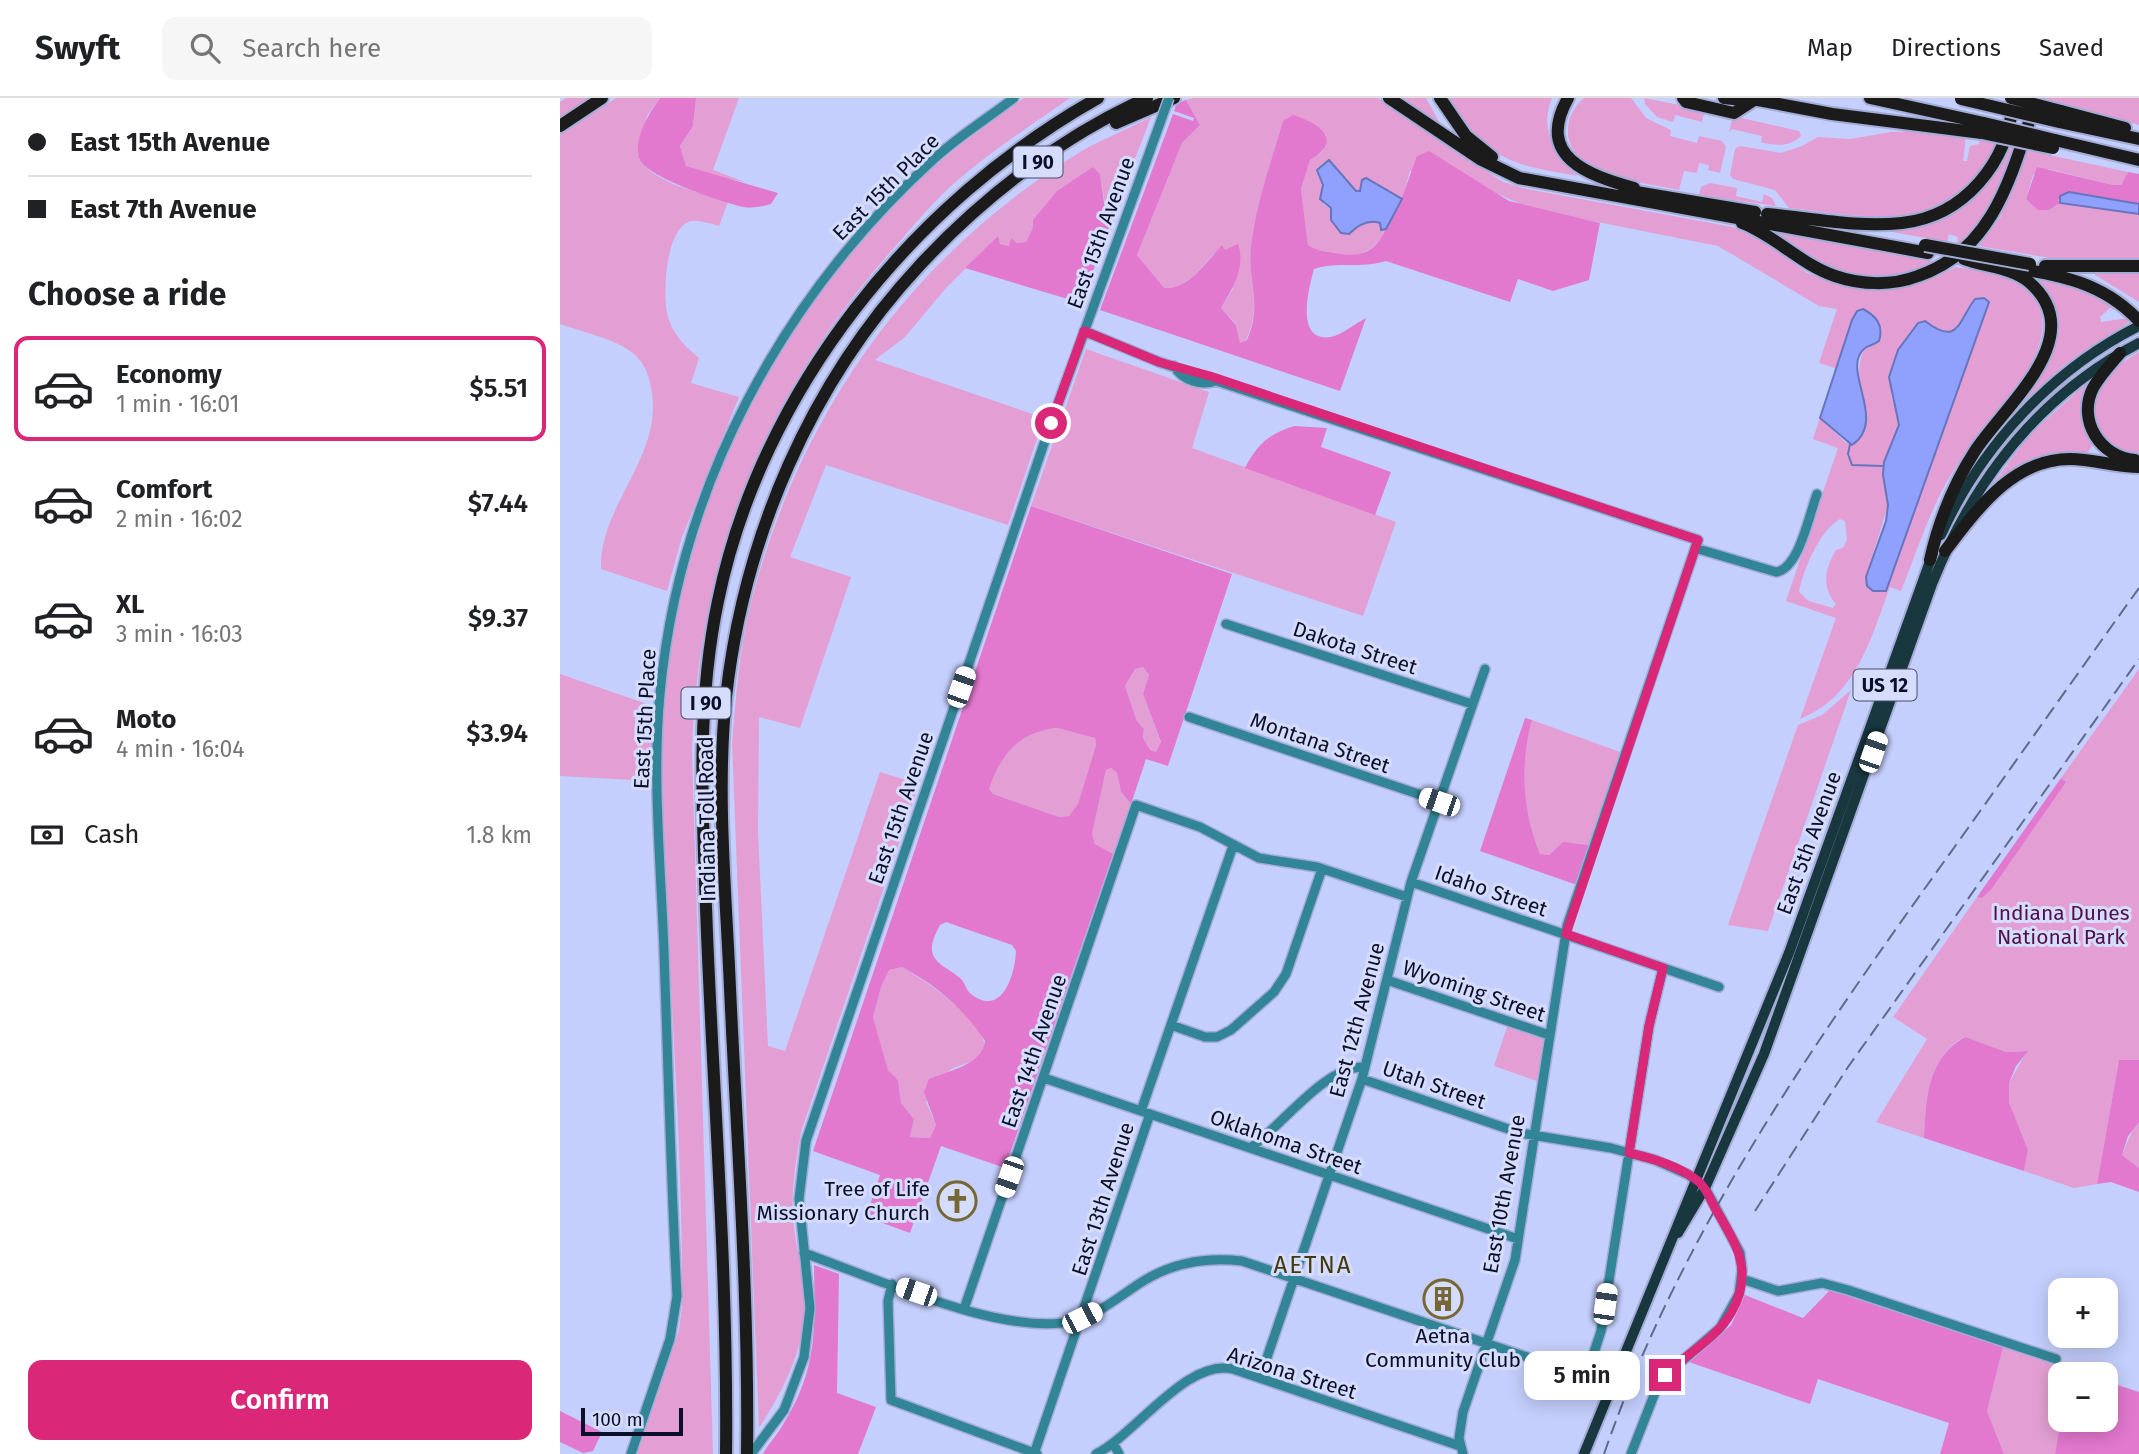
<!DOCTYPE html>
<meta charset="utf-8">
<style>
:root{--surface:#fff;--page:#f6f6f6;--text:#202124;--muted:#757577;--line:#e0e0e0;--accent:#db2777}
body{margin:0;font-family:"Fira Sans",sans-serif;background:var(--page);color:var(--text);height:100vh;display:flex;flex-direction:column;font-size:26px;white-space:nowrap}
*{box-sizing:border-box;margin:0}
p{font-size:23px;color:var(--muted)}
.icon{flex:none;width:38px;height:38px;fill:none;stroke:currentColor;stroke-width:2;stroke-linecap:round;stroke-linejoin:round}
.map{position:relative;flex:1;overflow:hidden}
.details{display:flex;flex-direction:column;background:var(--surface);width:560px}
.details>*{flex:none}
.top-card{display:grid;align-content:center;height:154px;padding:0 28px;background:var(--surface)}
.fabs{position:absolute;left:1488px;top:1180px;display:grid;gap:14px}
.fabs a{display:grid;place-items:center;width:70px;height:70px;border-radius:14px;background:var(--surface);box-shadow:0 4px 18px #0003;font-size:35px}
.scale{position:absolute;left:21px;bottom:18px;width:102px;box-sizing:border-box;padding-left:7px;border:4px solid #0b0f29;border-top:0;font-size:19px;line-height:24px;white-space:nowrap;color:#0b0f29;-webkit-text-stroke:5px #d6ddfc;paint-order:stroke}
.end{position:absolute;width:32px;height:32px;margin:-16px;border:9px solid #db2777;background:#fff;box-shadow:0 0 0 4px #fff}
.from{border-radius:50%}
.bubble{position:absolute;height:49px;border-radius:14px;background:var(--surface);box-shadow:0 4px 18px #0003;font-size:23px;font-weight:600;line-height:49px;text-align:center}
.car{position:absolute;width:21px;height:42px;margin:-21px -10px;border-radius:9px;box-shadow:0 0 5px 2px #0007;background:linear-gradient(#fff 24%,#345 0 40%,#fff 0 76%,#345 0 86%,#fff 0)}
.top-card b{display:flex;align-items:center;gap:24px;height:66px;font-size:26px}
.top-card b+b{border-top:2px solid var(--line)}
.top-card i{width:18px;height:18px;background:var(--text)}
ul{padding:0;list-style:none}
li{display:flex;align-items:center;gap:21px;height:105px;margin:0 14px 10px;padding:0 14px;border:4px solid transparent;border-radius:14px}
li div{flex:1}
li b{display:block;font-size:26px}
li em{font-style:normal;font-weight:600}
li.current{border-color:var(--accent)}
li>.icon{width:63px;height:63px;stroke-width:1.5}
h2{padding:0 28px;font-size:32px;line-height:84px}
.pay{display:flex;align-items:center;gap:18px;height:77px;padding:0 28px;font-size:26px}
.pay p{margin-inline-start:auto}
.button{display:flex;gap:14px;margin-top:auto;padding:14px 28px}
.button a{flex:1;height:80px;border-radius:14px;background:var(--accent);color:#fff;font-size:28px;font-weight:600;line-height:80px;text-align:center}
header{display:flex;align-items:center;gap:42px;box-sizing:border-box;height:98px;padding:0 35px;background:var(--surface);border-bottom:2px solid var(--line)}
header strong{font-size:33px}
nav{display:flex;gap:38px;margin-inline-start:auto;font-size:24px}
.search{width:490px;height:63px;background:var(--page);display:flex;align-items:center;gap:18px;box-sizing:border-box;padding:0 24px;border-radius:14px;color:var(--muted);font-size:26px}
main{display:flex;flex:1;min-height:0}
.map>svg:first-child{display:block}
</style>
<header>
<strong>Swyft</strong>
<div class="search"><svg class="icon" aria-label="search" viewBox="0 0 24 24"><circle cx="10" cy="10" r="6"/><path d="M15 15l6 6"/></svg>Search here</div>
<nav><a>Map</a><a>Directions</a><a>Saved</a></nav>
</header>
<main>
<section class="details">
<div class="top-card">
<b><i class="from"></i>East 15th Avenue</b>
<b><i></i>East 7th Avenue</b>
</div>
<h2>Choose a ride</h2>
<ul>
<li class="current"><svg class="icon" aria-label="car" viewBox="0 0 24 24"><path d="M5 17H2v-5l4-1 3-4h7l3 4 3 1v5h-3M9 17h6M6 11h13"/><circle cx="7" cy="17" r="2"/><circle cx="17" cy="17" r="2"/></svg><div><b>Economy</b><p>1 min · 16:01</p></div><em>$5.51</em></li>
<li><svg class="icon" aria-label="car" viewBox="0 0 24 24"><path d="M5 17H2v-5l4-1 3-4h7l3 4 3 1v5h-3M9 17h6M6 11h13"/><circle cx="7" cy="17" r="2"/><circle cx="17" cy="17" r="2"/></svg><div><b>Comfort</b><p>2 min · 16:02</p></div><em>$7.44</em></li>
<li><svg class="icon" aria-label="car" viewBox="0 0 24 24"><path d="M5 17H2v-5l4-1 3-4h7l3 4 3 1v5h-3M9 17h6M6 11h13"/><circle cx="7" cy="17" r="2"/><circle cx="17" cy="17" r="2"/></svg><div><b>XL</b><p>3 min · 16:03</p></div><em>$9.37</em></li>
<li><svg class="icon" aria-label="car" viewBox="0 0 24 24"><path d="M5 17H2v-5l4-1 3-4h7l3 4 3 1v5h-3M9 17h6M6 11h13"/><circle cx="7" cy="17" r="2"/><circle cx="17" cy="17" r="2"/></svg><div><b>Moto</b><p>4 min · 16:04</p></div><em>$3.94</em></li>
</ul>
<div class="pay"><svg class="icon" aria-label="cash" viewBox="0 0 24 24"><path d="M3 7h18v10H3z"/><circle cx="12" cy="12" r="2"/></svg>Cash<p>1.8 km</p></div>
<div class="button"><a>Confirm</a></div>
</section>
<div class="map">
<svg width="1579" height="1356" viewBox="0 0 1579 1356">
<rect width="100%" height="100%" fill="#c4cffd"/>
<path fill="#e39fd4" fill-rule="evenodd" d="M6,0H32L0,21V4Z
M56,0H100L87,18L79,61C95,86 140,94 168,104L159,128C151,126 140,122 132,123C105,127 101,202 109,222C115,239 126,249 139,260L131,285L179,299L122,439L107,493L41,471C39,405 105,359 91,289C88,274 83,262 70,253C55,241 19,233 0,226V37Z
M136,0H179L153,72L185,84L154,78L126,68L120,48L133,28Z
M464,0H510C473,26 434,51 399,81C375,101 355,126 334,150C206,293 138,461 132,654L153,1356H77L119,1232L122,1208C123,1068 112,927 106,787C104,745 100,702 100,660C102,450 197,245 344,97C380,60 422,30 464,0Z
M634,0H818L943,84L967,91L1173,129L1211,148L1247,175L1286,189L1339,191L1378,178L1396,169C1412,172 1433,173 1448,180C1538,223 1427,321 1397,367C1372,404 1358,451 1341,493L1330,489C1310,542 1297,598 1240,621L1276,520L1226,503L1278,350L1253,341L1260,320L1286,345L1305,334C1309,305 1290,278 1305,250L1292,222L1278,271L1259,265L1277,211L1259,208L1158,148L972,111L920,88L850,73L842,101L806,80L800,93L796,94L770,62L763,87V106L796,128L813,123L820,125L821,132L826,131C813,163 775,164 748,147L741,91L750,62C761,55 767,51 766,37L723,23C711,64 696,105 691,148C687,184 703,205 686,242L680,245L676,226L661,210L673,191L662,148C645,162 629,193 604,191L577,157L622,45L640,27L626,2ZM1424,200L1429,204L1326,493H1313L1306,479L1328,407L1323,377L1324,364L1339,327L1331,296L1365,223L1384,234L1394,233L1401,228L1406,213ZM1280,421L1285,423L1287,442L1283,450L1276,452C1265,471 1261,488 1276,506L1273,510L1249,503L1239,494C1243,472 1260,432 1280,421Z
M837,0H866L883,31Z
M886,0H992C979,29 995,60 1018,78C949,67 926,60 886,0Z
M1071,0L1086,20L1111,32L1110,38L1137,45L1139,38L1162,43L1166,49L1160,75L1148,72L1149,67L1139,65L1137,75L1124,73L1119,92C1086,85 1007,78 1008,33C1008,19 1014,9 1024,0Z
M1084,0L1145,12L1142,24L1115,17L1113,24L1097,19L1085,6Z
M1486,0H1579V27L1485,2Z
M1173,18L1239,33L1241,38C1230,49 1215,48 1201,44L1202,38L1172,31L1169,35Z
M591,19L566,84L555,81L548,94L546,113L540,76L473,129L466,144L457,145L451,140L450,148L440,146L437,139L386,190L345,239L315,262L484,320L448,427L266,367L230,459L291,479L240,630L199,619L198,734L208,948L225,953L320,674L359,686L241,1034C236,1062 231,1091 233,1119C235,1148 244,1177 245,1205C245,1251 223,1293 199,1330L172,645C176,600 179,553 190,509C238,316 351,158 520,54C542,41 568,31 591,19Z
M1357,33L1406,39L1403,63H1407L1410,48L1419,46L1420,41L1437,45C1394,140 1312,119 1229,110L1215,92L1173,81L1170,77L1175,51L1180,48L1221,55L1242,48L1258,39L1290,41L1331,34Z
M1450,48L1456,49L1435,105L1405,146L1397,145L1398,139L1389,136L1387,144L1305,129L1338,130L1421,88L1435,74Z
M1466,52L1568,74L1561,87H1553L1488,71L1473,77L1466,101L1489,112L1500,105L1579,116V162H1502L1419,148L1441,118Z
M1150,85L1177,90L1176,98L1202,104L1204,96L1212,100L1216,108L1139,97L1141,89Z
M1206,130L1382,165C1347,179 1302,189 1265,171C1244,161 1225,143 1206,130Z
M1579,172V204L1535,177V174Z
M1468,178L1511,187L1559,212L1550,210L1540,219L1541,224L1568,220L1571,223L1503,268L1450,317L1494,231Z
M526,251L649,294L632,350L836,424L803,518L471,408Z
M1579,254V357C1549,354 1519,321 1538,290C1547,274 1563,263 1579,254Z
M1534,279L1524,326L1534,345L1526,357L1474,362L1432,387L1470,336Z
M583,569L589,577L583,596L601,645L596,654L590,653L583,640L584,631L577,623L565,588L575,571Z
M1579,571V962H1559L1537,1086L1514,1090L1464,1073L1468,1052L1449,1004V985L1467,953L1446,954L1404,939C1367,960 1366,1001 1364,1040L1316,1024L1367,941L1333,919L1417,799L1422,800L1431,792L1505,684L1501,680Z
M0,576L90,607L92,683L0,678Z
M1291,592L1208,833L1168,827L1238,627L1262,617Z
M972,622L1060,654L1030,747C1013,744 1001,743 989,757L980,756C962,712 960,667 972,622Z
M497,630L535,640L536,647L518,707L509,718L499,719L433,696L429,691C441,656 459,634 497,630Z
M551,670L557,675L561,694L571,706L553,756L535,746L532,736L546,672Z
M342,869C361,880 439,931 422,956C416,965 398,966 389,973C380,981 373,994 366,1004L376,1027L370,1040L350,1039L354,1021L341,1005L338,982L328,972L313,919L321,889L329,872Z
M948,926L984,939L977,983L934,968Z
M1576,1024H1579V1070L1562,1057Z
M1443,1249L1510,1271V1276H1500L1501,1321L1495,1356H1444L1427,1313Z"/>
<path fill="#e378cf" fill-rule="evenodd" d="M100,0H136L133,28L120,48L126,68L218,95L211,106C200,109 191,111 179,108C160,103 85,79 79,60C74,39 89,16 100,0Z
M626,2L640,27L622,45L577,157L604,190C628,193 647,163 662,147L665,152L678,146C686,169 673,190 661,210L676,227L680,245L687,242C703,205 687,184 691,148C696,105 711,64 723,23L733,17C758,25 785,41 750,62L741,91L748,147C758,154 769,154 780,156C818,161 823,138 836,108L840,105L857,58L869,53L949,103L1040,125L1029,182L993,193L958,181L950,204L826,163C801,171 777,163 754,171C749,189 734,245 771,239C781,237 796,225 806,220L780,293L540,212L613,16L633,23L634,20L614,13L617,5Z
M533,69L540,76L545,112L555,81L566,84L521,205L405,170L438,138L440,146L449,148L451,140L457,145L466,144L473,129V122L497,93Z
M1477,69L1553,87H1561L1568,74L1579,76V106L1509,94L1498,102L1500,105L1489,112H1478L1466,101Z
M734,328L767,330L761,349L831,374L815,417L685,370C697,346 709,336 734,328Z
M471,408L672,476L608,668L586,661L571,706L561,694L557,675L551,670L546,672L532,736L535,746L553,756L445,1070L381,1048L350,1135L306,1119L320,1077L253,1053ZM583,569L589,577L583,596L601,644L596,654L590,652L583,640L584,631L577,623L565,588L575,571ZM497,630L535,640L536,647L518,706L509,718L499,719L433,696L429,691C441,656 459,634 497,630ZM386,824L452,847L456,853C455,877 442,920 411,896C406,892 406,887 402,882C393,872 374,867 372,853C371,844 376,835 380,827ZM342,869C376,887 404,911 425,943C423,966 389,973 369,981L364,994L376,1027L370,1040L350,1039L354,1021L341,1005L338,982L328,972L313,919L321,889L329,872Z
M965,620L972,622C960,667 962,712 980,756L989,757L1003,744L1030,747L1017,787L920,753Z
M1501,680L1506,684L1431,792L1422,800L1417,799Z
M1405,939L1446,954L1468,953L1456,968L1449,985V1004L1468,1052L1464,1073L1364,1040C1366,1000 1367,960 1405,939Z
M1559,962H1579V1024L1568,1038L1562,1057L1579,1070V1094L1551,1084L1537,1086Z
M254,1167L279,1176L277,1295L316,1309L298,1356H203C209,1345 218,1336 224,1325C258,1269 255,1230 254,1167Z
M1270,1192L1443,1249L1427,1313L1444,1356H1380L1389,1325L1258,1281L1250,1306L1129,1264L1171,1227L1185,1197L1243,1220Z
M1545,1283L1579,1294V1356H1495L1501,1321H1545Z
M0,1313L42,1334L33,1353L23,1355L0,1344Z"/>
<path fill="#8fa1fd" stroke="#6775bd" stroke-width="2" d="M769,62L796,93H800L802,82L806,80L842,101L826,131L821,132L820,125C808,121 797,128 789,136L781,135L771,122V110L760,101L763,87L757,72Z
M1509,94L1579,106V116L1500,105V98Z
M1424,200L1429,204L1326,493H1313L1307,488L1306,479L1326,423L1328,407L1323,377L1324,364L1339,327L1329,279L1338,252L1358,225L1365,223C1399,249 1398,223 1415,201Z
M1303,211C1316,218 1324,227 1319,243C1314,247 1310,247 1305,250C1279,271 1329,322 1292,347L1260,320L1292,222L1297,213Z"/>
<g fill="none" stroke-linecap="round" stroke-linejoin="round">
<path stroke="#6775bd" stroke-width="2" d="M1290,346L1288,356L1292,367L1323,368"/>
<g stroke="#a3acd7" stroke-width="12">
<path id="minor" d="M524,233L599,264L1138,442L1007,828L955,1162L903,1314L899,1340L903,1356
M614,268C622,283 643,289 658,282
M1135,450L1216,474C1239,471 1249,417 1257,396
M666,526L912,606
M629,619L879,703
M851,784L1159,889
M827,882L989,937
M611,927L645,939H657L671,932L714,894L726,876L762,771
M484,980L958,1141
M802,981L960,1035L1051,1050L1095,1062L1129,1077L1145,1090L1180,1155L1182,1172L1179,1196L1160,1230L1100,1282L1071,1356
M581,1013L673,748
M690,1050C722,1028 765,967 805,969
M244,1155C310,1178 450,1242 516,1222C541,1215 562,1196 585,1182C615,1164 647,1159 682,1163L1050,1287
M1182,1181L1218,1193L1262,1185L1288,1192L1496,1261
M332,1186L328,1203L331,1302L477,1356
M404,1211L576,707L640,729L699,760L757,769L847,799
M1026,1279L1041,1233L1089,928L1103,870
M700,1280L802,981L851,784L925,571
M553,1345L559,1356
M71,1356L110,1241L117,1198C111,1083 108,968 104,854C101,768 92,681 100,596C119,389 222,199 375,60C399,38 428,20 454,0
M191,1356L224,1312L244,1259L250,1210L239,1101L246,1043L491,325L586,64
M474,1356L590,1016
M536,1356C576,1336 627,1260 673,1271L900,1348"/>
</g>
<g stroke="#a3acd7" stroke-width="14">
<path id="major" d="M1381,437C1421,348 1492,272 1579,228
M1118,1135L1145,1090L1204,956L1372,486C1413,383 1479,297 1579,245
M1024,1356L1229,855L1373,455"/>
</g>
<g stroke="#a3acd7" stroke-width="16">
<path id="highway" d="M829,0L920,61L959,80L1368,155
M880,0L906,38L932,59
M1008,0C975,59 1028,77 1074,90
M1123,0L1126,4L1174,15L1194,2
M1164,0L1191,3
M1187,0L1272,16L1422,35
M1310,0L1424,25
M1501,13L1565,30
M1499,24L1579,41
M556,25L614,0
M0,28L42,0
M1495,42L1579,62
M1064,92L1195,114
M1207,116C1251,120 1298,130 1342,125C1405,118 1448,64 1453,4
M1182,125C1216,138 1240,166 1275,178C1301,187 1332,188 1358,178C1437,151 1453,70 1477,0
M1485,168H1579
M1449,169C1499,177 1543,184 1579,223
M1560,255C1551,266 1540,277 1533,290C1517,322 1540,359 1575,362
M1385,453C1417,412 1452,361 1510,361C1533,361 1556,369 1579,369
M1370,462C1379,422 1393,387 1415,353C1444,308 1532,238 1469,184C1451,169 1425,169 1404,161
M166,1356C168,1182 154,1008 147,835C143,725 135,612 158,503C201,292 353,104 538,0
M187,1356C189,1201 177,1045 170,890C166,794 156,695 166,599C184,439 250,285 360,167C423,99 502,38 587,0"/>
</g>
<use href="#minor" stroke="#328596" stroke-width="9"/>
<use href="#major" stroke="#18373e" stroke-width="10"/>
<use href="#highway" stroke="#1b1b1b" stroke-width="12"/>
<path stroke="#61698c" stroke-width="2" stroke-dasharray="14 7" stroke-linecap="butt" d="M1195,1113L1288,969L1579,561
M1044,1356C1117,1144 1244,959 1373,779C1442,683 1510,586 1579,490"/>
<g stroke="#a3acd7" stroke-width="12" stroke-linecap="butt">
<path id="minor-bridge" d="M586,64L609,0"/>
</g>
<g stroke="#a3acd7" stroke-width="16" stroke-linecap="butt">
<path id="highway-bridge" d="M1451,0L1501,13
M1401,1L1499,24
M1424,25L1495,42
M1422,35L1493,50
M1365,147L1470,166"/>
</g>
<use href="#minor-bridge" stroke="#328596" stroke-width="9"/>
<use href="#highway-bridge" stroke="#1b1b1b" stroke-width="12"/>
</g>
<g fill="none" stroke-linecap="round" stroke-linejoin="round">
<path stroke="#db2777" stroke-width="9" d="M491,325L524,233L599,264L650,278L1138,442L1006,836L1103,870L1089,928L1069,1055C1092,1060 1115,1067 1134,1080C1145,1087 1149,1099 1155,1110C1176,1146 1195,1173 1171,1215C1156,1241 1126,1256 1105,1277"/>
</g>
<defs>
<g id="church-ring" transform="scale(2.0125)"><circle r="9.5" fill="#d6ddfc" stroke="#766835" stroke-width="1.5"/><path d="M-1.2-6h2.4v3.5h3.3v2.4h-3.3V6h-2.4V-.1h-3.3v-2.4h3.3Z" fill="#766835"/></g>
<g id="building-ring" transform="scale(2.0125)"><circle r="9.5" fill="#d6ddfc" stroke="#766835" stroke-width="1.5"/><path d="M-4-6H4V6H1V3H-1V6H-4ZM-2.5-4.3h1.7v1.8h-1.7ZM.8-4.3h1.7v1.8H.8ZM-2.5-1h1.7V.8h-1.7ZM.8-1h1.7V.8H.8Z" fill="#766835"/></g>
</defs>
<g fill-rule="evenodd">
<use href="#church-ring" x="397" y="1103"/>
<use href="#building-ring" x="883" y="1201"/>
</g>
<g text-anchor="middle" stroke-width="6" stroke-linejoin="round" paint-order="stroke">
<g fill="#d6ddfc" stroke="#484d68" stroke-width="2">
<rect x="453.5" y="48.5" width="49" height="31" rx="5"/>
<rect x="1293.5" y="571.5" width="63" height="31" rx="5"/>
<rect x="121.5" y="589.5" width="49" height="31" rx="5"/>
</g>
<g font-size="19" font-weight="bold" fill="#0b0f29">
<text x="478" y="71">I 90</text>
<text x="1325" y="594">US 12</text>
<text x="146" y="612">I 90</text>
</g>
<g font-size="21" fill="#0b0f29" stroke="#d6ddfc">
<text transform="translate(326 89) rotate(-45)" y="7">East 15th Place</text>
<text transform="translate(541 135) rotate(-70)" y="7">East 15th Avenue</text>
<text transform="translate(795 550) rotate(18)" y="7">Dakota Street</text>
<text transform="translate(85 621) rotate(-87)" y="7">East 15th Place</text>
<text transform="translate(760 645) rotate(19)" y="7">Montana Street</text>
<text transform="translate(341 710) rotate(-71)" y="7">East 15th Avenue</text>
<text transform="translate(147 721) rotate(-91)" y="7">Indiana Toll Road</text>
<text transform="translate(1249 745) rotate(-70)" y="7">East 5th Avenue</text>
<text transform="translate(931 793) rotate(19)" y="7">Idaho Street</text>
<text transform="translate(914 893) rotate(19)" y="7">Wyoming Street</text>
<text transform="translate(797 922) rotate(-75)" y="7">East 12th Avenue</text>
<text transform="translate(474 953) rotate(-71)" y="7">East 14th Avenue</text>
<text transform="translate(874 987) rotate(19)" y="7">Utah Street</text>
<text transform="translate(726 1044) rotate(19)" y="7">Oklahoma Street</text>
<text transform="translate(944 1096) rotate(-80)" y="7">East 10th Avenue</text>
<text transform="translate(543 1101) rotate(-72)" y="7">East 13th Avenue</text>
<text transform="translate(732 1275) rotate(17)" y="7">Arizona Street</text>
</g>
<g font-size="21" fill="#520f48" stroke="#d6ddfc">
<text x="1501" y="822">Indiana Dunes<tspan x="1501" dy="24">National Park</tspan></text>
</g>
<g font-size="21" fill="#0b0f29" stroke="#d6ddfc" text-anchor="end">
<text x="370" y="1098">Tree of Life<tspan x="370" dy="24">Missionary Church</tspan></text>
<text x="883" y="1245" text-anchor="middle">Aetna<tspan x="883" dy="24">Community Club</tspan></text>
</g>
<g font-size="24" letter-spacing="2" fill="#443a10" stroke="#d6ddfc">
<text x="753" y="1175">AETNA</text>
</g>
</g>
</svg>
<div class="fabs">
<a>+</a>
<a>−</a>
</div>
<div class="scale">100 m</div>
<i class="end from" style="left:491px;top:325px"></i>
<i class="end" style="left:1105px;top:1277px"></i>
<div class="bubble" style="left:964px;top:1253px;width:116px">5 min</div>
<i class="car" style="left:401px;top:589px;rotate:19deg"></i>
<i class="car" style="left:1313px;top:654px;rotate:19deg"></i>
<i class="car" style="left:879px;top:704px;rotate:289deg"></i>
<i class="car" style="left:449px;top:1079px;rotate:199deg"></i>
<i class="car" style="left:356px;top:1194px;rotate:289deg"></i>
<i class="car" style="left:1045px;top:1206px;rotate:8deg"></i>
<i class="car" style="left:522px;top:1220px;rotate:63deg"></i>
</div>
</main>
